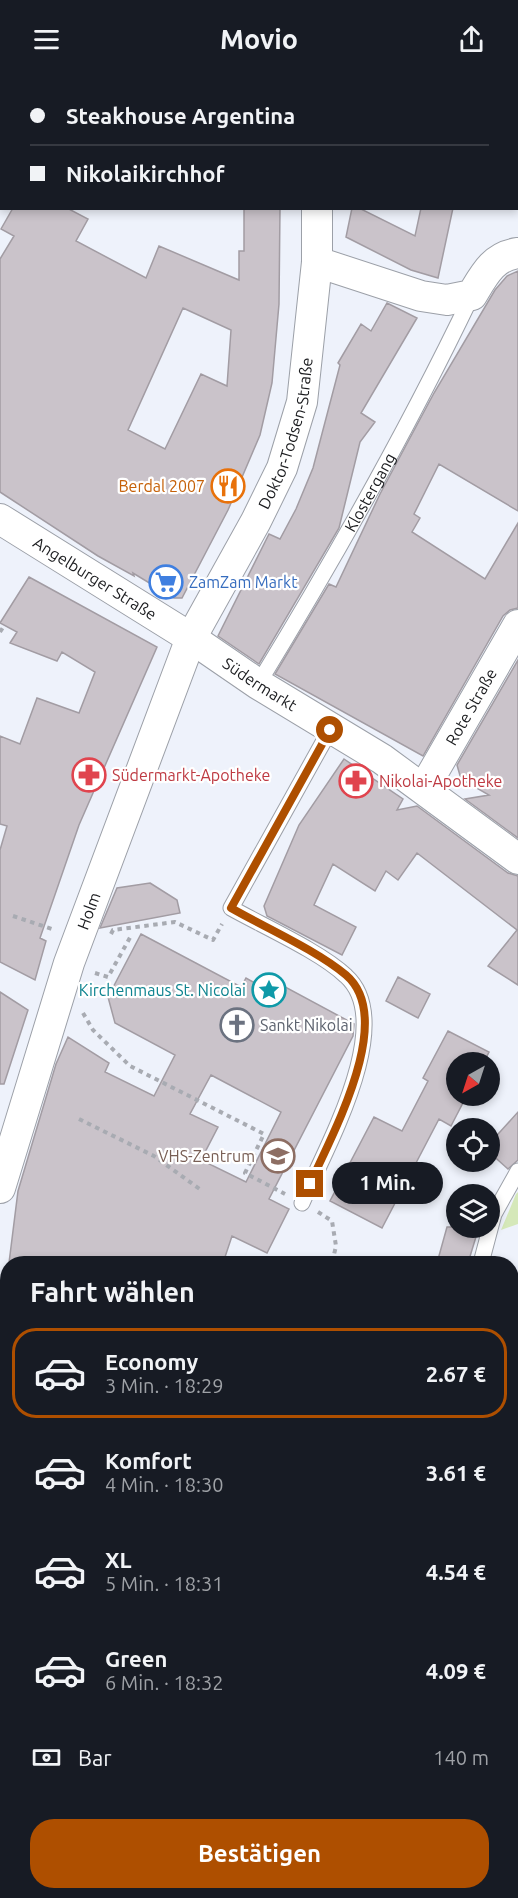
<!DOCTYPE html>
<html lang="de">
<meta charset="utf-8">
<style>
:root{--surface:#171b24;--page:#242831;--text:#f1f3f6;--muted:#9ea1a6;--line:#363941;--accent:#ae4f00}
body{margin:0;font-family:Ubuntu,sans-serif;background:var(--page);color:var(--text);height:100vh;display:flex;flex-direction:column;font-size:22px;white-space:nowrap}
*{box-sizing:border-box;margin:0}
p{font-size:20px;color:var(--muted)}
.icon{flex:none;width:33px;height:33px;fill:none;stroke:currentColor;stroke-width:2;stroke-linecap:round;stroke-linejoin:round}
.map{position:relative;flex:1;overflow:hidden}
.drawer{position:absolute;left:0px;top:1178px;width:519px;height:644px;display:flex;flex-direction:column;background:var(--surface);border-radius:24px 24px 0 0;box-shadow:0 3px 9px #0003}
.drawer>*{flex:none}
.banner{position:absolute;left:0px;top:0px;width:519px;height:132px;box-shadow:0 3px 9px #0003;display:grid;align-content:center;height:132px;padding:0 30px;background:var(--surface)}
.needle{width:39px;rotate:219deg}
.tools{position:absolute;left:446px;top:974px;display:grid;gap:12px}
.tools a{display:grid;place-items:center;width:54px;height:54px;border-radius:50%;background:var(--surface);box-shadow:0 3px 9px #0003;font-size:30px}
.end{position:absolute;width:27px;height:27px;margin:-14px;border:8px solid #ae4f00;background:#fff;box-shadow:0 0 0 3px #fff}
.from{border-radius:50%}
.bubble{position:absolute;height:42px;border-radius:21px;background:var(--surface);box-shadow:0 3px 9px #0003;font-size:20px;font-weight:700;line-height:42px;text-align:center}
.banner b{display:flex;align-items:center;gap:21px;height:57px;font-size:22px}
.banner b+b{border-top:2px solid var(--line)}
.banner i{width:15px;height:15px;background:var(--text)}
ul{padding:0;list-style:none}
li{display:flex;align-items:center;gap:18px;height:90px;margin:0 12px 9px;padding:0 18px;border:3px solid transparent;border-radius:24px}
li div{flex:1}
li b{display:block;font-size:22px}
li em{font-style:normal;font-weight:700}
li.current{border-color:var(--accent)}
li>.icon{width:54px;height:54px;stroke-width:1.5}
h2{padding:0 30px;font-size:27px;line-height:72px}
.pay{display:flex;align-items:center;gap:15px;height:66px;padding:0 30px;font-size:22px}
.pay p{margin-inline-start:auto}
.cta{display:flex;gap:12px;margin-top:auto;padding:12px 30px}
.cta a{flex:1;height:69px;border-radius:24px;background:var(--accent);color:#fff;font-size:24px;font-weight:700;line-height:69px;text-align:center}
header{display:flex;justify-content:space-between;align-items:center;height:78px;padding:0 30px;background:var(--surface);font-size:27px;font-weight:700}
.map>svg:first-child{display:block}
</style>
<header><svg class="icon" aria-label="menu" viewBox="0 0 24 24"><path d="M4 6h16M4 12h16M4 18h16"/></svg>Movio<svg class="icon" aria-label="share" viewBox="0 0 24 24"><path d="M12 15V3M7 8l5-5 5 5M5 13v7h14v-7"/></svg></header>
<div class="map">
<svg width="518" height="1820" viewBox="0 0 518 1820">
<rect width="100%" height="100%" fill="#eef2fb"/>
<path fill="#d5e8b9" d="M518,1114V1146L501,1152L516,1116Z"/>
<path fill="#cac3ca" stroke="#a29ca3" stroke-width="1.5" fill-rule="evenodd" d="M13,130H67L88,141L76,163L146,200L159,168L239,202V173H244V130H280L279,226L272,305L260,357L228,432L182,520H174L133,495L134,498L98,478L0,414V181L14,158L1,151ZM183,230L231,252L227,308L201,296L165,371L128,352Z
M352,130H359L415,158L421,130H453L438,200L411,192L346,159Z
M518,193V433L439,386L414,436L420,440L412,454L485,501L518,445V530L510,532L503,538L423,678L275,596L329,506L336,509L380,416L434,315L495,212L507,198Z
M387,225L417,240L361,335L375,344L360,364L339,450L259,586L218,558L269,456L280,461L296,431L313,390L340,287L338,285L361,246L371,253Z
M29,499L157,569L79,747L40,860L46,863L35,902L0,884V772L7,748L0,746V658L20,666L37,620L79,635L95,594L62,574L57,583L10,565L17,554L0,545Z
M518,582V760L465,721L489,717L461,701L457,687Z
M344,681L403,721L397,732L417,728L508,795L518,798V907L488,888L517,852L417,775L398,802L386,793L375,813L333,786L314,827L356,849L342,877L267,838L264,828L299,747Z
M150,805L177,822L180,835L100,850L117,810Z
M141,856L241,909L246,900L271,914L276,904L354,946L353,958L269,1121L289,1131L267,1175L232,1158L223,1185H9L18,1113L56,986L68,959L109,985L105,994L154,1018L175,977L115,945L108,919ZM211,997L281,1034L246,1104L201,1082L218,1049L190,1036Z
M398,899L430,916L418,940L386,923Z
M0,914L28,932L4,1006H0Z
M448,953L489,974L484,984H456V1017H467L451,1048L439,1041L382,1150L330,1123L374,1039L402,1053L428,1003L423,1000Z
M518,1034V1082L508,1091L489,1074V1066Z
M447,1149H479L468,1185H437Z"/>
<g fill="none" stroke-linecap="round" stroke-linejoin="round">
<g stroke="#9ca0a8" stroke-width="17">
<g id="lane">
<path id="s1" d="M258,606C335,480 408,351 472,217"/>
<path d="M302,1125C324,1073 398,945 346,898C321,874 263,848 231,830L330,652"/>
<path d="M481,1185L494,1136L518,1093"/>
</g>
</g>
<g stroke="#9ca0a8" stroke-width="32">
<g id="street">
<path d="M270,0L271,2"/>
<path d="M375,2L376,0"/>
<path d="M317,184L421,218L447,222L472,217C484,197 493,178 518,175"/>
<path id="s2" d="M0,441L191,560L258,606L382,681L518,781"/>
<path id="s3" d="M424,710L518,547"/>
<path id="s4" d="M0,1110L69,885L191,560L256,443L282,390L302,324L317,184V130"/>
<path d="M512,1285L518,1282"/>
<path d="M174,1820L176,1814"/>
</g>
</g>
<path stroke="#a8abb2" stroke-width="4" stroke-dasharray="4.5 4.5" stroke-linecap="butt" d="M308,0V2
M404,2L410,0
M0,13H2
M0,554L4,548
M13,838L52,851
M111,856L113,852L175,844L213,862L222,846
M95,895L108,899L132,856
M83,935L93,952L130,988L264,1056L245,1095L285,1116
M79,1041L154,1078L201,1112
M318,1134L332,1143L336,1168L332,1185
M0,1228L4,1229
M0,1313L8,1315
M212,1820L216,1814
M281,1820L283,1814"/>
<use href="#lane" stroke="#fff" stroke-width="15"/>
<use href="#street" stroke="#fff" stroke-width="30"/>
</g>
<g fill="none" stroke-linecap="round" stroke-linejoin="round">
<path stroke="#ae4f00" stroke-width="8" d="M310,1106C331,1058 397,941 346,897C316,872 266,850 231,830L330,652"/>
</g>
<defs>
<g id="restaurant-ring" transform="scale(1.725)"><circle r="9.5" fill="#fff" stroke="#e8710a" stroke-width="1.5"/><path d="M-5-6h1v4h1v-4h1v4h1v-4h1v5L-1.5 .5V6h-2V.5L-5-1ZM5-6V6H3V1.5H1.5Q1.5-4 5-6Z" fill="#e8710a"/></g>
<g id="supermarket-ring" transform="scale(1.725)"><circle r="9.5" fill="#fff" stroke="#3f7fe0" stroke-width="1.5"/><path d="M-6-5.5h2.5l.6 2H6L4.5 2H-2.5L-4.4-4H-6ZM-1.5 3.2a1.3 1.3 0 1 0 .1 0ZM3 3.2a1.3 1.3 0 1 0 .1 0Z" fill="#3f7fe0"/></g>
<g id="pharmacy-ring" transform="scale(1.725)"><circle r="9.5" fill="#fff" stroke="#e0444e" stroke-width="1.5"/><path d="M-2-6h4v4h4v4h-4v4h-4v-4h-4v-4h4Z" fill="#e0444e"/></g>
<g id="sight-ring" transform="scale(1.725)"><circle r="9.5" fill="#fff" stroke="#0f9aa8" stroke-width="1.5"/><path d="M0-6L1.8-2.2L6-1.7L2.9 1.2L3.7 5.4L0 3.3L-3.7 5.4L-2.9 1.2L-6-1.7L-1.8-2.2Z" fill="#0f9aa8"/></g>
<g id="church-ring" transform="scale(1.725)"><circle r="9.5" fill="#fff" stroke="#6b7280" stroke-width="1.5"/><path d="M-1.2-6h2.4v3.5h3.3v2.4h-3.3V6h-2.4V-.1h-3.3v-2.4h3.3Z" fill="#6b7280"/></g>
<g id="university-ring" transform="scale(1.725)"><circle r="9.5" fill="#fff" stroke="#8d6e63" stroke-width="1.5"/><path d="M0-5L7-2L0 1L-7-2ZM-4 1L0 2.5L4 1V4Q0 6-4 4Z" fill="#8d6e63"/></g>
</defs>
<g fill-rule="evenodd">
<use href="#restaurant-ring" x="228" y="408"/>
<use href="#supermarket-ring" x="166" y="504"/>
<use href="#pharmacy-ring" x="89" y="697"/>
<use href="#pharmacy-ring" x="356" y="703"/>
<use href="#sight-ring" x="269" y="912"/>
<use href="#church-ring" x="237" y="947"/>
<use href="#university-ring" x="278" y="1078"/>
</g>
<g text-anchor="middle" stroke-width="4.5" stroke-linejoin="round" paint-order="stroke">
<g font-size="16" fill="#1a1b1e" stroke="#fff">
<text dy="6" stroke="none"><textPath href="#s4" startOffset="810">Doktor-Todsen-Straße</textPath></text>
<text dy="6" stroke="none"><textPath href="#s1" startOffset="222">Klostergang</textPath></text>
<text dy="6" stroke="none"><textPath href="#s2" startOffset="112">Angelburger Straße</textPath></text>
<text dy="6" stroke="none"><textPath href="#s2" startOffset="308">Südermarkt</textPath></text>
<text dy="6" stroke="none"><textPath href="#s3" startOffset="94">Rote Straße</textPath></text>
<text dy="6" stroke="none"><textPath href="#s4" startOffset="291">Holm</textPath></text>
</g>
<g font-size="16" fill="#c56008" stroke="#fff" text-anchor="end">
<text x="205" y="414">Berdal 2007</text>
</g>
<g font-size="16" fill="#366cbe" stroke="#fff" text-anchor="start">
<text x="189" y="510">ZamZam Markt</text>
</g>
<g font-size="16" fill="#be3a42" stroke="#fff" text-anchor="start">
<text x="112" y="703">Südermarkt-Apotheke</text>
<text x="379" y="709">Nikolai-Apotheke</text>
</g>
<g font-size="16" fill="#0d838f" stroke="#fff" text-anchor="end">
<text x="246" y="918">Kirchenmaus St. Nicolai</text>
</g>
<g font-size="16" fill="#5b616d" stroke="#fff" text-anchor="start">
<text x="260" y="953">Sankt Nikolai</text>
</g>
<g font-size="16" fill="#785e54" stroke="#fff" text-anchor="end">
<text x="255" y="1084">VHS-Zentrum</text>
</g>
</g>
</svg>
<div class="tools">
<a><svg class="needle" viewBox="-14 -14 28 28"><path d="M0-13l5 13h-10z" fill="#e53935"/><path d="M0 13l5-13h-10z" fill="#9ea1a6"/></svg></a>
<a><svg class="icon" aria-label="locate" viewBox="0 0 24 24"><circle cx="12" cy="12" r="6"/><path d="M12 2v4M12 18v4M2 12h4M18 12h4"/></svg></a>
<a><svg class="icon" aria-label="layers" viewBox="0 0 24 24"><path d="M12 4l9 5-9 5-9-5zM3 14l9 5 9-5"/></svg></a>
</div>
<i class="end from" style="left:330px;top:652px"></i>
<i class="end" style="left:310px;top:1106px"></i>
<div class="bubble" style="left:332px;top:1084px;width:111px">1 Min.</div>
<div class="banner">
<b><i class="from"></i>Steakhouse Argentina</b>
<b><i></i>Nikolaikirchhof</b>
</div>
<section class="drawer">
<h2>Fahrt wählen</h2>
<ul>
<li class="current"><svg class="icon" aria-label="car" viewBox="0 0 24 24"><path d="M5 17H2v-5l4-1 3-4h7l3 4 3 1v5h-3M9 17h6M6 11h13"/><circle cx="7" cy="17" r="2"/><circle cx="17" cy="17" r="2"/></svg><div><b>Economy</b><p>3 Min. · 18:29</p></div><em>2.67 €</em></li>
<li><svg class="icon" aria-label="car" viewBox="0 0 24 24"><path d="M5 17H2v-5l4-1 3-4h7l3 4 3 1v5h-3M9 17h6M6 11h13"/><circle cx="7" cy="17" r="2"/><circle cx="17" cy="17" r="2"/></svg><div><b>Komfort</b><p>4 Min. · 18:30</p></div><em>3.61 €</em></li>
<li><svg class="icon" aria-label="car" viewBox="0 0 24 24"><path d="M5 17H2v-5l4-1 3-4h7l3 4 3 1v5h-3M9 17h6M6 11h13"/><circle cx="7" cy="17" r="2"/><circle cx="17" cy="17" r="2"/></svg><div><b>XL</b><p>5 Min. · 18:31</p></div><em>4.54 €</em></li>
<li><svg class="icon" aria-label="car" viewBox="0 0 24 24"><path d="M5 17H2v-5l4-1 3-4h7l3 4 3 1v5h-3M9 17h6M6 11h13"/><circle cx="7" cy="17" r="2"/><circle cx="17" cy="17" r="2"/></svg><div><b>Green</b><p>6 Min. · 18:32</p></div><em>4.09 €</em></li>
</ul>
<div class="pay"><svg class="icon" aria-label="cash" viewBox="0 0 24 24"><path d="M3 7h18v10H3z"/><circle cx="12" cy="12" r="2"/></svg>Bar<p>140 m</p></div>
<div class="cta"><a>Bestätigen</a></div>
</section>
</div>
